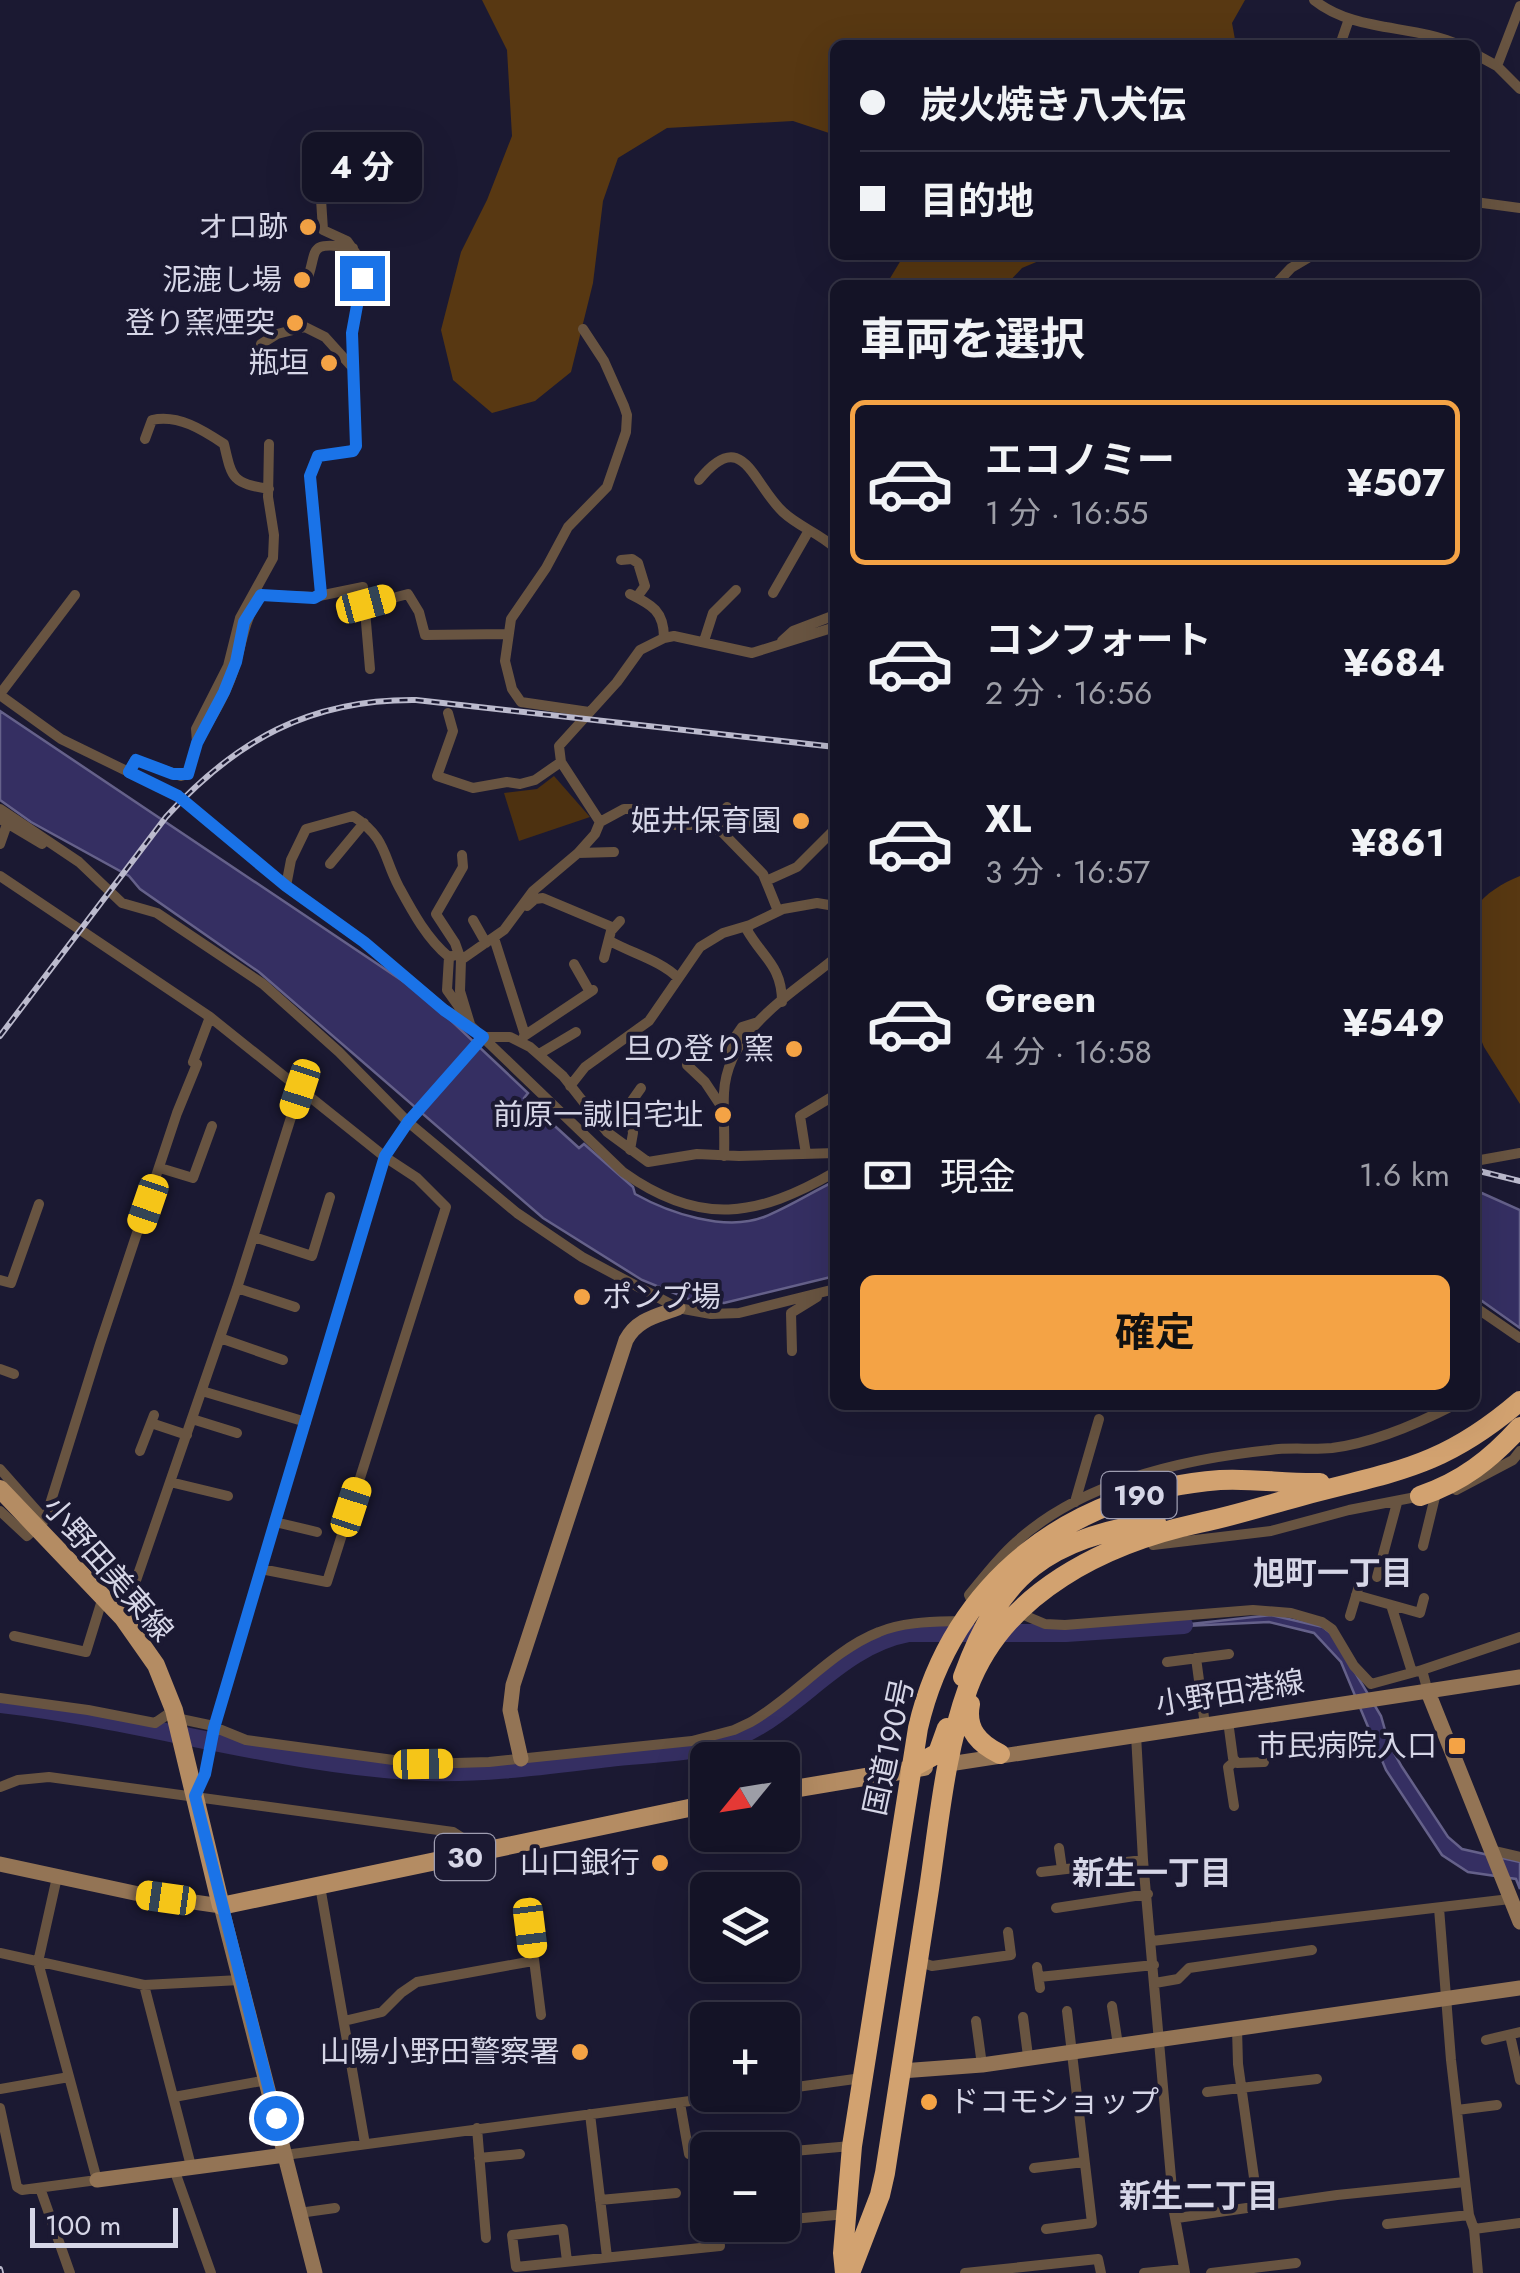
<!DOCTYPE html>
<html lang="ja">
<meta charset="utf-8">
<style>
:root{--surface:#141326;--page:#212032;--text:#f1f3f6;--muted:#9d9ea7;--line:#333243;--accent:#f4a345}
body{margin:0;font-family:Jost,"Noto Sans JP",sans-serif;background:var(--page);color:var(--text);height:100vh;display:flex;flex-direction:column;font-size:38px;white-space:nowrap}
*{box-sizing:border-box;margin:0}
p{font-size:32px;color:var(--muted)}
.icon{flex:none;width:55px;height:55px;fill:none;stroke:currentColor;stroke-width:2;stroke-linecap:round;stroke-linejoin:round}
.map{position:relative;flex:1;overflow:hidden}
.panel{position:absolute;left:830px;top:280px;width:650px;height:1130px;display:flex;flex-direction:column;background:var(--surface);border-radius:15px;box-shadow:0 10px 40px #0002,0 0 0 2px var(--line)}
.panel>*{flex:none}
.guide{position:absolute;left:830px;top:40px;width:650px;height:220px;border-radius:15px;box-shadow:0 10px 40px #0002,0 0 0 2px var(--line);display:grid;align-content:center;height:220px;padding:0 30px;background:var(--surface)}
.needle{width:65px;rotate:240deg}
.controls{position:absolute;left:690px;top:1742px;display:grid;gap:20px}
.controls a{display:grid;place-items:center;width:110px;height:110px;border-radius:15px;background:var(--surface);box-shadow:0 10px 40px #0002,0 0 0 2px var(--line);font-size:50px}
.scale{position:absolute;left:30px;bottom:25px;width:148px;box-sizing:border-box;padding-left:10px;border:5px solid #d6d6e7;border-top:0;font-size:28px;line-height:35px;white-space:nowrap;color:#d6d6e7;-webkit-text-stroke:8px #1b1932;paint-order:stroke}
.end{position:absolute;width:45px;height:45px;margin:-22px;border:12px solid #1a73e8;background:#fff;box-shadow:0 0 0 5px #fff}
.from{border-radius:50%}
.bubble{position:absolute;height:70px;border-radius:15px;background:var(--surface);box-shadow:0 10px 40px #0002,0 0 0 2px var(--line);font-size:32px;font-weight:700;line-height:70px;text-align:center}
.car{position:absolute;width:30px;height:60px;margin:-30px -15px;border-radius:12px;box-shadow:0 0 8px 2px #0007;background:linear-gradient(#f5c518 24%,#345 0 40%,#f5c518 0 76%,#345 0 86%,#f5c518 0)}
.guide b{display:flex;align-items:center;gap:35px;height:95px;font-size:38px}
.guide b+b{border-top:2px solid var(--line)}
.guide i{width:25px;height:25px;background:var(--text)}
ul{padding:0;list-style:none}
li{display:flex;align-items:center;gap:30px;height:165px;margin:0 20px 15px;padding:0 10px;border:5px solid transparent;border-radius:15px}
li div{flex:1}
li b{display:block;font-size:38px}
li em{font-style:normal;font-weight:700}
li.current{border-color:var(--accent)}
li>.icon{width:90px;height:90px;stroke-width:1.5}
h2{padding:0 30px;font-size:45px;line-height:120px}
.pay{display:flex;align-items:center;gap:25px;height:110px;padding:0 30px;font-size:38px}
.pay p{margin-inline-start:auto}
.primary-button{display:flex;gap:20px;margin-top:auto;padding:20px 30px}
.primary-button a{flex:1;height:115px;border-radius:15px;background:var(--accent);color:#111;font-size:40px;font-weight:700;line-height:115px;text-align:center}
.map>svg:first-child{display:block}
</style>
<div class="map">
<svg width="1520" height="2273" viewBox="0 0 1520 2273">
<rect width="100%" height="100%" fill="#1b1932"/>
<path fill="#4d3110" d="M554,776L590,817L519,841L504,793L537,789Z"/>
<path fill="#583812" d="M482,0H1245L1232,23L1236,45H835V135L793,121L667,128L618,158L603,201L593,283L571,372L535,401L492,413L453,380L441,330L461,252L487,200L512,136L507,50Z
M904,255H1053L1022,268L1006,285H886Z
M1520,876V1104L1484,1047L1475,1025V909C1485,893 1503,883 1520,876Z"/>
<path fill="#352f62" stroke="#65618a" stroke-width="2.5" d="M0,711L425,996L528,1093L524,1098L579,1148L584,1144L633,1187L635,1194C669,1213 725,1232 764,1217C789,1207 812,1192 835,1181V1276L724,1303L691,1300L642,1280L543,1218L259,972L140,889L129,876L31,822L0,800Z
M1475,1190L1520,1210V1328L1475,1296Z
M1271,1615L1323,1627L1333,1635L1381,1716L1389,1744L1402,1767L1448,1837L1462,1849L1520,1862V1889L1516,1879L1468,1872L1442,1855L1386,1770L1341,1662L1314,1633L1269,1622L1164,1627Z"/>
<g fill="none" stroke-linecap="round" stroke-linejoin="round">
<path stroke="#352f62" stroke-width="18" d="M0,1704C143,1720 283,1766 427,1772C487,1774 549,1765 609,1758C643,1754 680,1754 714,1745C790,1727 832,1647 909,1633H1066L1184,1625"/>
<path stroke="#685441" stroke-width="10" d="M1314,0C1355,33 1414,24 1459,45
M1340,45L1349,19
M1475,54L1497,66L1520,89
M1497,66L1520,6
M1475,202L1520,208
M305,285C320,251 303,240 353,248
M1275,285L1291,268L1313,255
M583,329L604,361L624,406L627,415L626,432L607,487L568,527L546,568L511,619L505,661L512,689L521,702L589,712
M261,344L277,334L305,327L325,337L352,367
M145,439L152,420C178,414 203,430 224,444C232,479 232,483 269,489
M699,480C743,425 752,483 783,512C799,527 819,533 835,548
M621,560L632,559L638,563L645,586L637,597
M773,593L808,532
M630,594C652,605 664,611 664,638
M321,595L310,476L318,456L353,451L356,446L352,333L360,291L362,262L347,241L323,230L321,199L312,176L313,167L378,152
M366,605L408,594L419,612L425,635L507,634
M704,641L713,613L736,590
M782,641L793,631L835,615
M0,694L75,595
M0,695L61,739L178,796L286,886L364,942L444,1009L470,1025L623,1172C700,1227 757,1217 835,1172
M448,713L453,731L437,776L473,788L507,782L520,784L535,780L561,762
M197,742C212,717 229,690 236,662C244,635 244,620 261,595L314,597L363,587L370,669
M129,772L135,760L181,776L188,774L197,743L196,729L228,666L240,618L273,558L274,535L268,497L269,444
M727,807L733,814V822
M0,809L79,862L122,903L157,913L263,984L339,1052L408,1122L517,1213L582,1257L678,1308L711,1314L739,1313L835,1289
M0,819L42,844
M600,822L561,762L559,746L617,682L640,650L664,638L674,636L752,653L835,627
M721,831C735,822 740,819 757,823
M0,844L7,824
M578,853L614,852
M462,855L463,867L436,914L455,943L461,960L460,991L470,1024
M330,864L364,823
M0,876L210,1017L385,1157L417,1178L446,1207L327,1582L261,1569
M766,881L797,867L835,829
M286,886L291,860L306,829L353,816C387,838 383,857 399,887C412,911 427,939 449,957L459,954
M527,906L535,899L543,898L612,927
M473,920L486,943
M750,925L747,930C763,958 782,966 782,1002
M494,938L525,1035
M610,941C631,953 662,961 678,978
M449,957L447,990L462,1011
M604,958L611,931L620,921
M461,960L504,930L533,891L578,853L595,834L600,822L624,809H643L673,825H704L721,831L763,874L778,911
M574,964L590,992
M524,1036L593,990
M724,1053L742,1027L758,1022
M539,1054L576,1032
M687,1065L705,1082L725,1112
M570,1086L585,1067L649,1021L700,947L723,933L750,925L783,909L817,903L835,906
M630,1150L633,1133L629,1105L641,1088
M806,1154L800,1116L835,1095
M724,1156C725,1135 723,1113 724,1093C727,1030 792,994 835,958
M1475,1161L1520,1153
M160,1168L193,1178L212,1126
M254,1237L312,1256L330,1197
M0,1280L11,1283L39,1204
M237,1288L295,1307
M1475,1307L1520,1338
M220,1338L283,1360
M792,1351L791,1313L817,1297
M0,1369L14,1374
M202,1391L306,1422
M192,1419L237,1433
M151,1423L187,1435
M140,1451L154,1415
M0,1469L45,1520
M170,1482L228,1496
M1456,1490L1513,1460L1520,1451
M1075,1502L1099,1419
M0,1511L27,1536L45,1520L100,1344L177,1113L197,1064L193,1062L210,1017
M275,1522L317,1532
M1153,1545L1271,1531L1349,1510L1421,1496
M1423,1546L1435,1497
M1377,1577L1397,1503
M1356,1595L1420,1613L1424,1598
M1391,1605L1412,1672
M974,1606L969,1595C984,1577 998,1558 1015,1543C1081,1482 1183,1459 1270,1450C1291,1447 1311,1450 1332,1448C1373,1443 1417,1424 1454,1405
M1026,1616L1045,1624L1065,1625L1253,1610L1291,1613L1322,1622L1332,1629L1354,1666L1371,1684L1422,1670
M1350,1616L1359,1586
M123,1618L237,1288L300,1089
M14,1636L86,1652L103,1597
M1196,1658L1205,1725
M1167,1662L1229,1654
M1428,1692L1422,1670L1520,1637
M0,1698L88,1710L155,1723L174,1710
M176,1718L209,1725L246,1740L423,1764L489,1762L692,1741L734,1730L751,1722C796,1696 831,1651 879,1632C905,1621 936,1622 964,1621
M1228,1721L1233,1758L1237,1763L1264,1762
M1136,1735L1143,1860L1174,2212L1185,2273
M0,1787L18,1780L49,1777L453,1832L467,1841L477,1855
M196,1795L205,1774L214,1728L275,1522L385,1157L408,1122L479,1041L483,1037H510L530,1047L563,1076L607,1132L648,1162L697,1154L739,1156L835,1153
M1234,1806L1228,1767L1235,1761
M1059,1848L1062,1869
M1491,1850L1520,1857
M1041,1872L1143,1860
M320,1886L365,2144
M1056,1908L1148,1894
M1439,1908L1451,2060L1469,2215L1474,2229L1520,2223
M530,1928L541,2015
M1152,1941L1510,1899
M0,1953L144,1985L240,1980
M918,1961L932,1966L1011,1955L1008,1932
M1037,1967L1040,1988
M1039,1977L1154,1965
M1155,1983L1178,1979L1189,1968L1312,1950
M144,1985L191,2166
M1112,2006L1118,2045
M1023,2017L1028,2056
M344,2021L382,2012L401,1993L417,1982L533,1961
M976,2021L982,2065
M1237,2028L1238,2064L1258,2206
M1510,2035L1520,2080
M1486,2040L1520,2032
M0,2089L69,2077
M782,2089L862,2078
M1207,2092L1317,2079
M174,2097L267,2080
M680,2103L689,2154L708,2153
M0,2108L17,2187L22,2190L97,2180L38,1962L57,1877
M1457,2110L1497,2105
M590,2114L607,2257
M477,2128L486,2238
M782,2152L851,2146
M285,2155L735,2095
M479,2158L520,2154
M1034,2168L1084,2162
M174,2169L211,2273
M40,2188L70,2273
M600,2200L676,2193
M299,2213L335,2208
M1177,2218L1337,2195L1465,2182
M782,2220L846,2214
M1387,2224L1469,2215
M1046,2229L1092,2223L1067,2011
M1474,2229L1478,2273
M567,2261L563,2229L512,2235L516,2267L720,2246L717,2225
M965,2273L1098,2259L1101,2273
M1144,2273L1184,2269
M1211,2273L1296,2263"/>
<path stroke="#937455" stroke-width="15" d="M1428,1692L1520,1922
M521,1759L510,1710L513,1685L626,1340C637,1319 657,1316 678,1308
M949,1764L1520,1677
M0,1864L139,1894L221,1906L315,2273
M901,2071L982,2065L1520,1988
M97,2180L285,2155"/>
<path stroke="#b48c63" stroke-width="18" d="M0,1489L123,1618L156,1665L174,1710L221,1906L708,1804
M782,1791L924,1767"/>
<path stroke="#d2a270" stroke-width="20" d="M1420,1496C1462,1482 1491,1459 1520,1427
M963,1677C1001,1572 1048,1539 1156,1522
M970,1704C965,1729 979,1744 1000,1754
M911,1768L938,1753L947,1728
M845,2273L843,2253L852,2146L918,1728C952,1580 1073,1491 1220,1480C1253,1478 1287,1484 1320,1483
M850,2273L880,2195L885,2173C900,2078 914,1983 929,1889C939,1822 945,1751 968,1688C1004,1592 1106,1543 1199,1523C1234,1516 1267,1505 1301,1496C1395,1471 1442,1468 1520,1401"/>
<g stroke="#bbbacd" stroke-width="6">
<path id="rail" d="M0,1036L166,817C236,740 310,699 416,700L835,747
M1475,1170L1520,1181
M0,2269L1,2273"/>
</g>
<use href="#rail" stroke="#1b1932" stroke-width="2.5" stroke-dasharray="8" stroke-linecap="butt"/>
</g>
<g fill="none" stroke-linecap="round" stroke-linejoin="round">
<path stroke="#1a73e8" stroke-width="12" d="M276,2118L195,1796L205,1774L214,1728L275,1522L385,1156L408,1122L483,1037L444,1010L364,942L286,886L178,796L129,772L136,760L173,774H188L197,743L224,692L236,662L244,622L261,595L314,598L321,594L310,476L318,456L353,451L356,446L352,333L362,278"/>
</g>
<g fill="#f4a345" stroke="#1b1932" stroke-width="4">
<circle cx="308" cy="227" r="10"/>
<circle cx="302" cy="280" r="10"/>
<circle cx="295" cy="323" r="10"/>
<circle cx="329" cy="363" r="10"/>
<circle cx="801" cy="821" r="10"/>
<circle cx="794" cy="1049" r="10"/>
<circle cx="723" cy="1115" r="10"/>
<circle cx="582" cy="1297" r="10"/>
<rect x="1447" y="1736" width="20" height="20" rx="5"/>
<circle cx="660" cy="1863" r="10"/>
<circle cx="580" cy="2052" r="10"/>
<circle cx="929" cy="2102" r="10"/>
</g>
<g text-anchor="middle" stroke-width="8" stroke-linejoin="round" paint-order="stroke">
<g fill="#1b1932" stroke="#9e9db1" stroke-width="2.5">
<rect x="1101.5" y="1472" width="75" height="46" rx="8"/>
<rect x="435" y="1834" width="60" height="46" rx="8"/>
</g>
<g font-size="28" font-weight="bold" fill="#d6d6e7">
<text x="1139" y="1505">190</text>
<text x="465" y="1867">30</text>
</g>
<g font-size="30" fill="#d6d6e7" stroke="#1b1932" text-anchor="end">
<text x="288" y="237">オロ跡</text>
<text x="282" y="290">泥漉し場</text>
<text x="275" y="333">登り窯煙突</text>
<text x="309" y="373">瓶垣</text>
<text x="781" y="831">姫井保育園</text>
<text x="774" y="1059">旦の登り窯</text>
<text x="703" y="1125">前原一誠旧宅址</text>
<text x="602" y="1307" text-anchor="start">ポンプ場</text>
<text x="1437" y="1756">市民病院入口</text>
<text x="640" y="1873">山口銀行</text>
<text x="560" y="2062">山陽小野田警察署</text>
<text x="949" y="2112" text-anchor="start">ドコモショップ</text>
</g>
<g font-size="30" fill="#d6d6e7" stroke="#1b1932">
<text transform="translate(108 1569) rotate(49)" y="10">小野田美東線</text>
<text transform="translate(1230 1693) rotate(-9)" y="10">小野田港線</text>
<text transform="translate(889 1747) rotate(-78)" y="10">国道190号</text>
</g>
<g font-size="32" font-weight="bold" fill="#d6d6e7" stroke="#1b1932">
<text x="1333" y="1584">旭町一丁目</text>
<text x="1152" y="1884">新生一丁目</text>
<text x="1199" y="2207">新生二丁目</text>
</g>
</g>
</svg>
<div class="controls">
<a><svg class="needle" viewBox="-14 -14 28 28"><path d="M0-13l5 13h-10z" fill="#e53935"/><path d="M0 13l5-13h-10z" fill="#9d9ea7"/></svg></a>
<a><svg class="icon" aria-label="layers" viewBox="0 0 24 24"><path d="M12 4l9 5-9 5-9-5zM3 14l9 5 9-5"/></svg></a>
<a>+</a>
<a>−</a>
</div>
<div class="scale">100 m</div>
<i class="end from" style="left:276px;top:2118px"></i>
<i class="end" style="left:362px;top:278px"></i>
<div class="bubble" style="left:302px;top:132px;width:120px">4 分</div>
<i class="car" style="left:366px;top:604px;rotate:75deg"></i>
<i class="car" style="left:300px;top:1089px;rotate:198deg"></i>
<i class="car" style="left:148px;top:1204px;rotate:199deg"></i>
<i class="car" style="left:351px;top:1507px;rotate:18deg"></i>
<i class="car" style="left:423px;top:1764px;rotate:89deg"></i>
<i class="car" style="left:166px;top:1898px;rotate:278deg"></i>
<i class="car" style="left:530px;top:1928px;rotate:173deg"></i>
<div class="guide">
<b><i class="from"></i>炭火焼き八犬伝</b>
<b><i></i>目的地</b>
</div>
<section class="panel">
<h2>車両を選択</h2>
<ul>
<li class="current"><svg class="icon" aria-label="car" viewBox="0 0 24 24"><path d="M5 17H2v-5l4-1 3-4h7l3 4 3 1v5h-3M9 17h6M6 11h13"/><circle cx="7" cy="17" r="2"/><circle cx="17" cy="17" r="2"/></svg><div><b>エコノミー</b><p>1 分 · 16:55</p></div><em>¥507</em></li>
<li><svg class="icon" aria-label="car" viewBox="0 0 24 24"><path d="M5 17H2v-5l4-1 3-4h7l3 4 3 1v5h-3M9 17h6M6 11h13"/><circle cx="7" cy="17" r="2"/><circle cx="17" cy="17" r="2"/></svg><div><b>コンフォート</b><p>2 分 · 16:56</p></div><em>¥684</em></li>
<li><svg class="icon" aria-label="car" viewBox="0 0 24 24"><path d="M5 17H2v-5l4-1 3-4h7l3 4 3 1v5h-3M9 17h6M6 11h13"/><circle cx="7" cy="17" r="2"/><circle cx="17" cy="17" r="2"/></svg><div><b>XL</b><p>3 分 · 16:57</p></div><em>¥861</em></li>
<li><svg class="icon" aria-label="car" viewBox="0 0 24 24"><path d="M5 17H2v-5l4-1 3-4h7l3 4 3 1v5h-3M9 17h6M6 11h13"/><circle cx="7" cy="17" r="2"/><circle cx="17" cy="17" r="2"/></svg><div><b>Green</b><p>4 分 · 16:58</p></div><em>¥549</em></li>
</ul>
<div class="pay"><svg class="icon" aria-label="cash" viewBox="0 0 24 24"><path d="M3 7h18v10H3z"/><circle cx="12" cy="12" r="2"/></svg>現金<p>1.6 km</p></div>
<div class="primary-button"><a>確定</a></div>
</section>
</div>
